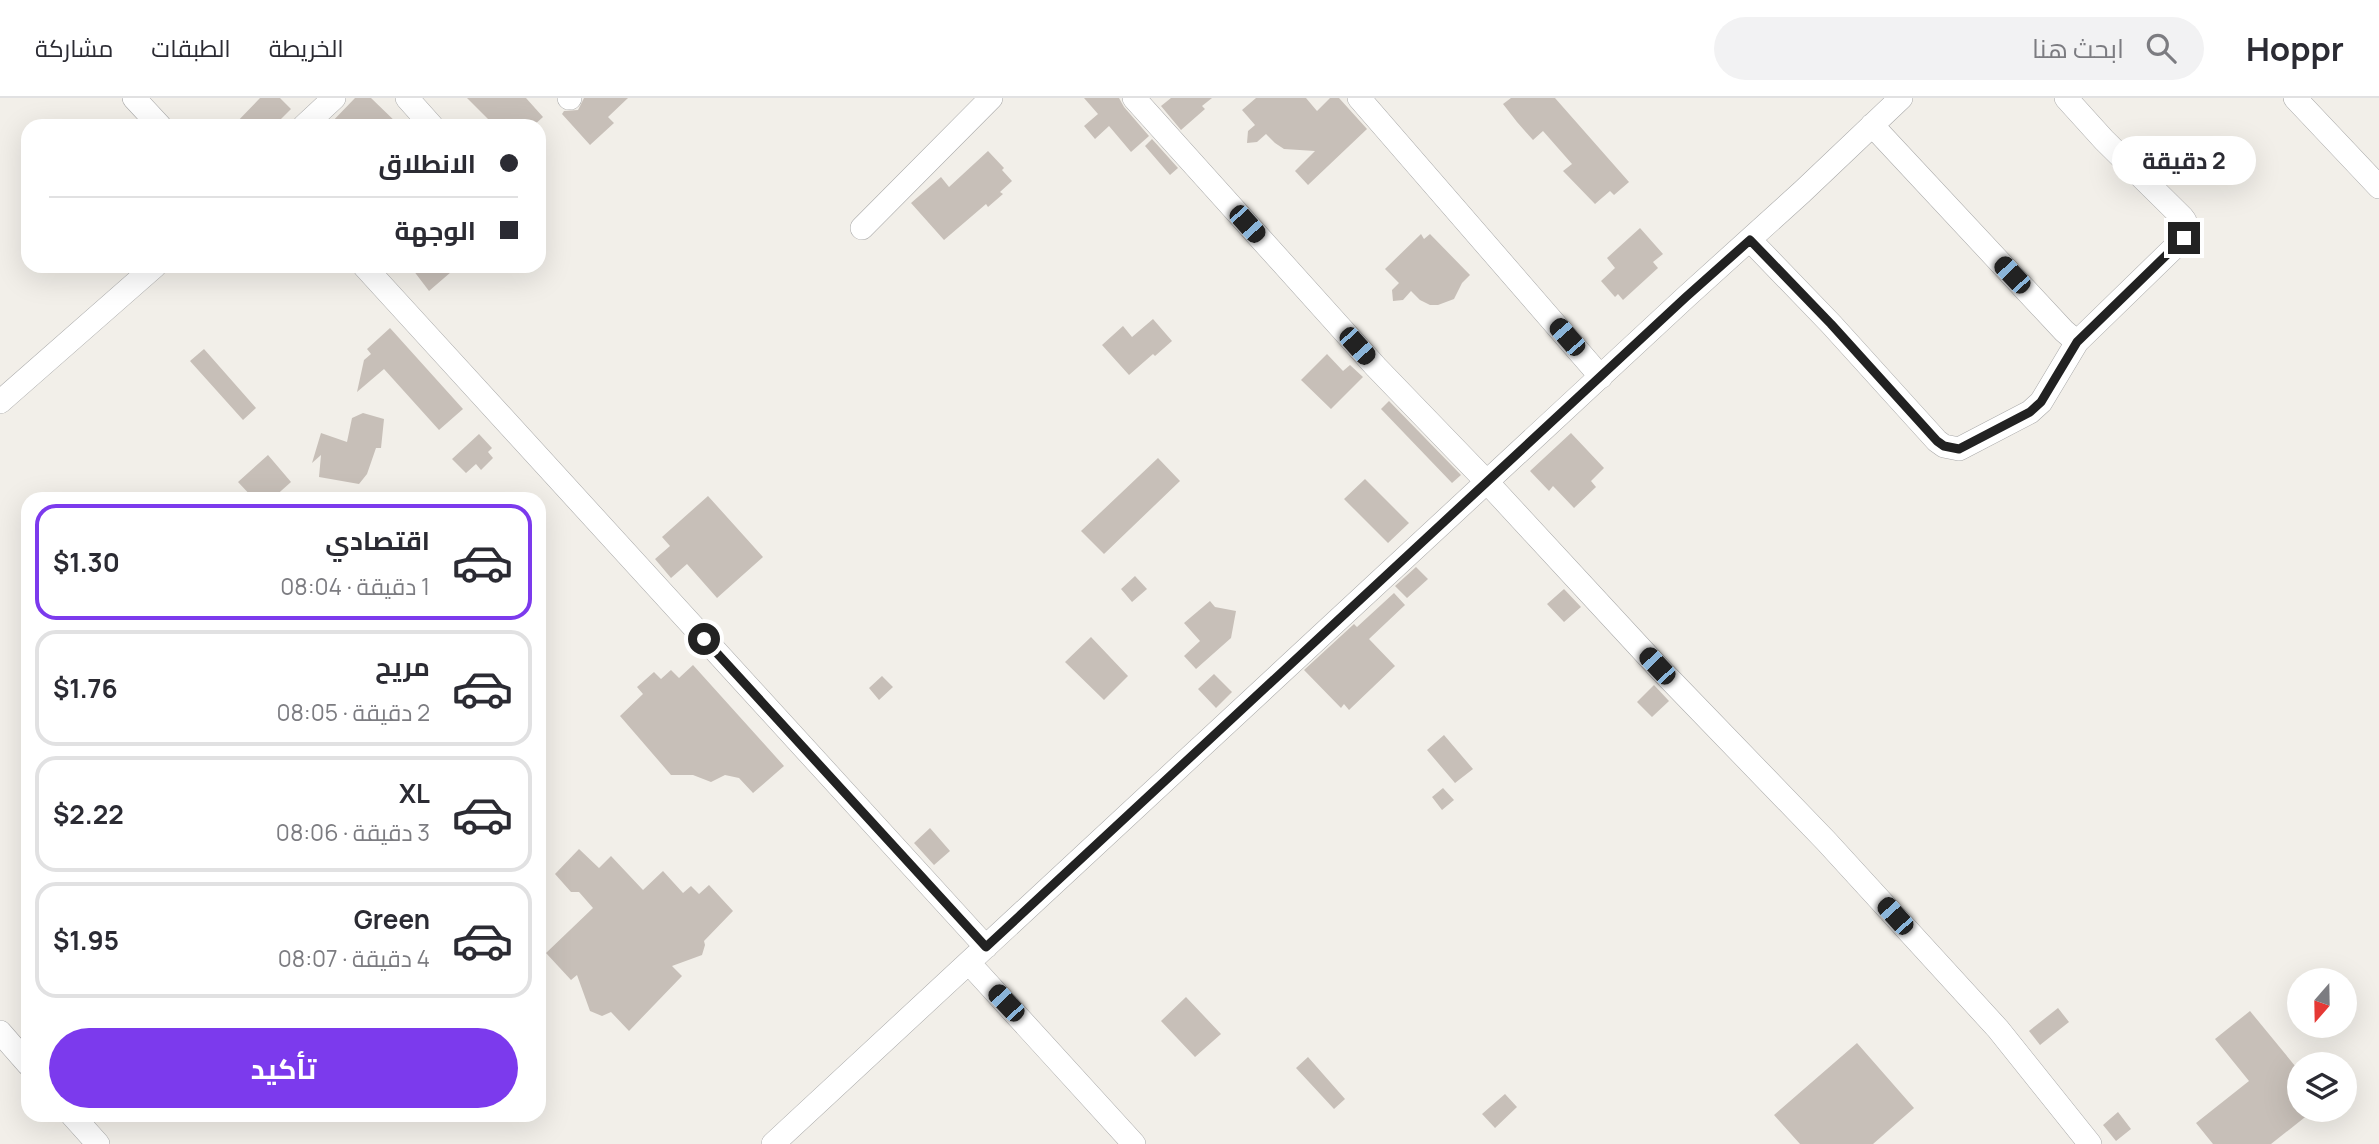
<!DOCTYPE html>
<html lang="ar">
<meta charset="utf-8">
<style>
:root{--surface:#fff;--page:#f2f2f3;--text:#2b2b33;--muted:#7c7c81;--line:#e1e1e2;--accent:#7c3aed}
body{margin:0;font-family:Manrope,Cairo,sans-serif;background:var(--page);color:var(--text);direction:rtl;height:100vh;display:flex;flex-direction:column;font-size:26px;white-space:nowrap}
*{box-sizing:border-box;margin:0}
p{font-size:23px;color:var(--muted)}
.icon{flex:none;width:38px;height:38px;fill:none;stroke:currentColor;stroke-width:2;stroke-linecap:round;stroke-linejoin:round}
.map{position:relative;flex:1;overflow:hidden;direction:ltr}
.drawer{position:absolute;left:21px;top:394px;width:525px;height:630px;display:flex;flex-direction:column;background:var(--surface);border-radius:21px;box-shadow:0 7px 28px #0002;direction:rtl}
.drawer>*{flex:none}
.banner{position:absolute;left:21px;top:21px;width:525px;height:154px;border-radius:21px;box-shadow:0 7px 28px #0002;direction:rtl;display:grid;align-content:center;height:154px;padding:0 28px;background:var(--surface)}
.needle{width:46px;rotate:200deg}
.tools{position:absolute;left:2287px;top:870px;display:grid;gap:14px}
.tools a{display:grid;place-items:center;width:70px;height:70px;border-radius:50%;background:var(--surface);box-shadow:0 7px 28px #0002;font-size:35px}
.end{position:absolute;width:32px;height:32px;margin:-16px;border:9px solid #222;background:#fff;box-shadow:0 0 0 4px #fff}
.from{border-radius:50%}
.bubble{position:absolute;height:49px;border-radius:24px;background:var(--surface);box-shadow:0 7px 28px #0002;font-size:23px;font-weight:700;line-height:49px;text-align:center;direction:rtl}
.car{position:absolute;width:21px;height:42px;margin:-21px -10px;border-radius:9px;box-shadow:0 0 5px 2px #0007;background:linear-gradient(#222 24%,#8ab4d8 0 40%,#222 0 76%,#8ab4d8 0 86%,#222 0)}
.banner b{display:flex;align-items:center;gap:24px;height:66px;font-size:26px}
.banner b+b{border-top:2px solid var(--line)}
.banner i{width:18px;height:18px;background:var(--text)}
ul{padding:12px 0 0;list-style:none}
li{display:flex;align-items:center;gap:21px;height:116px;margin:0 14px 10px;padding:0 14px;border:4px solid var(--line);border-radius:21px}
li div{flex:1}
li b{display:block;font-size:26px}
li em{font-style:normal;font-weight:700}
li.current{border-color:var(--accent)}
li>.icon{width:63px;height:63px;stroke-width:1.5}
.cta{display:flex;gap:14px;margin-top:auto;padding:14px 28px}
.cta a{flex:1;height:80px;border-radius:42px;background:var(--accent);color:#fff;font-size:28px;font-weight:700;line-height:80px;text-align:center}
header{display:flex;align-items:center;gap:42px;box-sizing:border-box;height:98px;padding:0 35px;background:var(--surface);border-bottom:2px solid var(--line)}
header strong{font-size:33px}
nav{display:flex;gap:38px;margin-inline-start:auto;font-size:24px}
.search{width:490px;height:63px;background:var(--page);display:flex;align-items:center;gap:18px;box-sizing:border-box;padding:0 24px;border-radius:38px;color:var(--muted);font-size:26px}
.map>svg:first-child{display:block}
</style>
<header>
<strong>Hoppr</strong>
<div class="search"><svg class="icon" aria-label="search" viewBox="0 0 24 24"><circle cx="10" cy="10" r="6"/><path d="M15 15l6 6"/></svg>ابحث هنا</div>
<nav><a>الخريطة</a><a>الطبقات</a><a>مشاركة</a></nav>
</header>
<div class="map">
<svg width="2379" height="1046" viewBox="0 0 2379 1046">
<rect width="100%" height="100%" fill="#f2efe9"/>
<path fill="#c7bfb8" d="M260,0H280L291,11L274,28H233Z
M355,0H371L400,28H328Z
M467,0H526L543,19L533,28H495Z
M584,0H628L608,19L614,25L590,47L562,16L564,13L578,12Z
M1084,0H1119L1124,9L1149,38L1131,54L1109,28L1095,41L1084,28L1098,16Z
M1171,0H1212L1202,8L1205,11L1181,32L1161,8Z
M1256,0H1306L1317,13L1330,0H1339L1367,31L1308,87L1295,73L1315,53L1284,51L1275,45L1266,36L1257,44L1247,45L1248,33L1255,27L1242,12Z
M1511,0H1555L1629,84L1614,97L1610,93L1595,106L1563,73L1572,66L1543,33L1533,42L1517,24L1503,6Z
M1152,41L1178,70L1170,77L1145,48Z
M988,53L1004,70L1002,72L1012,83L1000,94L1003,96L988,109L986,106L944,142L911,105L941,79L949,89Z
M1640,130L1663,156L1653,164L1658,170L1623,202L1618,196L1615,199L1601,183L1615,170L1607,160Z
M1421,136L1424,141L1430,136L1470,177L1462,185L1454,201L1438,207H1430L1420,202L1411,193L1403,202L1393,203L1392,192L1399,185L1385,171Z
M410,168H458L429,193Z
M1153,221L1172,243L1155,258L1153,256L1129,277L1102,247L1123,228L1132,239Z
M390,230L463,311L439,332L384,271L357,294L364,262L371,256L367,251Z
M204,251L256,310L243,322L190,263Z
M1327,256L1343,273L1350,267L1363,279L1331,311L1301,282Z
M1389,303L1461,377L1452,385L1381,311Z
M363,315L384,321L381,350H376L367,376L359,386L319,379L321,357L312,365L321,335L347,344L352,320Z
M1571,335L1604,370L1591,383L1596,389L1574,410L1553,388L1549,393L1530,373Z
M479,336L492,350L488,354L493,360L481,372L476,366L466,375L452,361Z
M268,357L291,384L272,401H254L238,384Z
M1158,360L1180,383L1104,456L1081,433Z
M1365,381L1409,425L1388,445L1344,401Z
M708,398L763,459L717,500L687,466L671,480L655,461L670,448L662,439Z
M1416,469L1428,481L1407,500L1395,488Z
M1135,478L1147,491L1132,504L1121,491Z
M1564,491L1581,509L1564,524L1547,506Z
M1394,495L1405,507L1369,541L1395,568L1349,612L1344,606L1341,610L1304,572L1354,526L1357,529Z
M1210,503L1215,509L1236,513L1231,540L1196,571L1184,558L1200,543L1184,525Z
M1091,539L1128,578L1104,602L1065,564Z
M693,567L784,668L753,695L739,680L725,677L711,684L693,677H671L620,618L643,596L637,589L654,574L661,581L671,572L679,580Z
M1214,576L1232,594L1216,610L1198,591Z
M882,578L893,589L879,602L869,590Z
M1654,587L1669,603L1652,619L1637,604Z
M1444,637L1473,671L1455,685L1427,652Z
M1443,690L1454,702L1442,712L1432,699Z
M930,730L950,753L934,767L914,745Z
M579,751L599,770L611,758L643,792L663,773L683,795L691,788L699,796L709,787L733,813L704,843L705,847L702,857L672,868L682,878L629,933L611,914L602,918L590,913L577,877L571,882L546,855L593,810L579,794H571L555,776Z
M1186,899L1221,936L1195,959L1161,923Z
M2058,910L2069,924L2040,947L2029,933Z
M2250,913L2300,974V1012H2314L2271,1046H2213L2196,1025L2249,983L2215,941Z
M1857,945L1914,1010L1873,1046H1800L1774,1017Z
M1308,959L1345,1001L1334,1011L1296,970Z
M1505,996L1517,1009L1495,1030L1482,1016Z
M2118,1014L2131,1031L2116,1043L2103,1027Z"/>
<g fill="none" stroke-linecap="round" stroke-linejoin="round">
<g stroke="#a9a9a9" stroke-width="24">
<path id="minor" d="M134,0L160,28
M407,0L432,28
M569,0H570
M1134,0L1376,269L1487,384L1657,568L1826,743L1998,931L2090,1046
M1359,0L1601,279
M2295,0L2379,89
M1872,27L2064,233L2077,244
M304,28L334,0
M862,130L991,0
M1750,142L1831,226L1937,343L1944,348L1959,351L2030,314L2041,304L2077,244L2184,140L2185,123L2182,119L2104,42L2066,0
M364,168L986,849
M0,304L155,168
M969,865L1134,1046
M0,934L28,966
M72,1017L98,1046
M773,1046L1686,199L1802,94L1901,0"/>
</g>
<use href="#minor" stroke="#fff" stroke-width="23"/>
</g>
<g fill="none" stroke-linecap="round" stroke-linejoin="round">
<path stroke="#222" stroke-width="9" d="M704,541L986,849L1686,199L1750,142L1831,226L1937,343L1944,348L1959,351L2030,314L2041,304L2077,244L2184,140"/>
</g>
</svg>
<div class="tools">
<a><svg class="needle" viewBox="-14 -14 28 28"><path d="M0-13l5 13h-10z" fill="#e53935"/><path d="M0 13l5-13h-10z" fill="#7c7c81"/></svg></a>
<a><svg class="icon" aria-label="layers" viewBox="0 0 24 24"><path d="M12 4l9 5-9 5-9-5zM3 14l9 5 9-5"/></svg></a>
</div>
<i class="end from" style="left:704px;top:541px"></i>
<i class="end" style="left:2184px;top:140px"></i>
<div class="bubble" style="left:2112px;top:38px;width:144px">2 دقيقة</div>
<i class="car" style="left:1247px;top:126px;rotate:138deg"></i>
<i class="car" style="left:2012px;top:177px;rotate:317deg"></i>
<i class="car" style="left:1567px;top:239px;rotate:319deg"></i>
<i class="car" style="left:1357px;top:248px;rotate:138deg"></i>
<i class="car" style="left:1657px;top:568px;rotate:317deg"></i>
<i class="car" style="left:1895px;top:818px;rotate:318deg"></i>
<i class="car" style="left:1006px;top:905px;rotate:317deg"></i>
<div class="banner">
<b><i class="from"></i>الانطلاق</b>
<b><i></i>الوجهة</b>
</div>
<section class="drawer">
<ul>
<li class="current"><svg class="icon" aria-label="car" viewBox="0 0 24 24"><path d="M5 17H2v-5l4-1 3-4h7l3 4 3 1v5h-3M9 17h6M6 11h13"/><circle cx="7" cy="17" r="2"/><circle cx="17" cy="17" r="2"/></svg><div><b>اقتصادي</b><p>1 دقيقة · 08:04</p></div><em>$1.30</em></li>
<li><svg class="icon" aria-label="car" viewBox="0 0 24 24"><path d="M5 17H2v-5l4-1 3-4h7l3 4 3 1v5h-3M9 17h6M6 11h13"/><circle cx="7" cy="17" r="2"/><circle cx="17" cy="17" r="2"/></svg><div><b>مريح</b><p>2 دقيقة · 08:05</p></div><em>$1.76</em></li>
<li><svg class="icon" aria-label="car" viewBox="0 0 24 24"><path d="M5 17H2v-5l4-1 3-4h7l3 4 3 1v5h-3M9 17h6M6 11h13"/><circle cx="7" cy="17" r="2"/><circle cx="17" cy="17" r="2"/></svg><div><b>XL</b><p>3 دقيقة · 08:06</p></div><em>$2.22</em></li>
<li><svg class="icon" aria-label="car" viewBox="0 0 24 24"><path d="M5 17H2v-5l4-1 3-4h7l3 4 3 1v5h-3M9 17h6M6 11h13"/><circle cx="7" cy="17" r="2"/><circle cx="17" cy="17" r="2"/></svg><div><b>Green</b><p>4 دقيقة · 08:07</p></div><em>$1.95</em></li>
</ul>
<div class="cta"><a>تأكيد</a></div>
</section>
</div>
